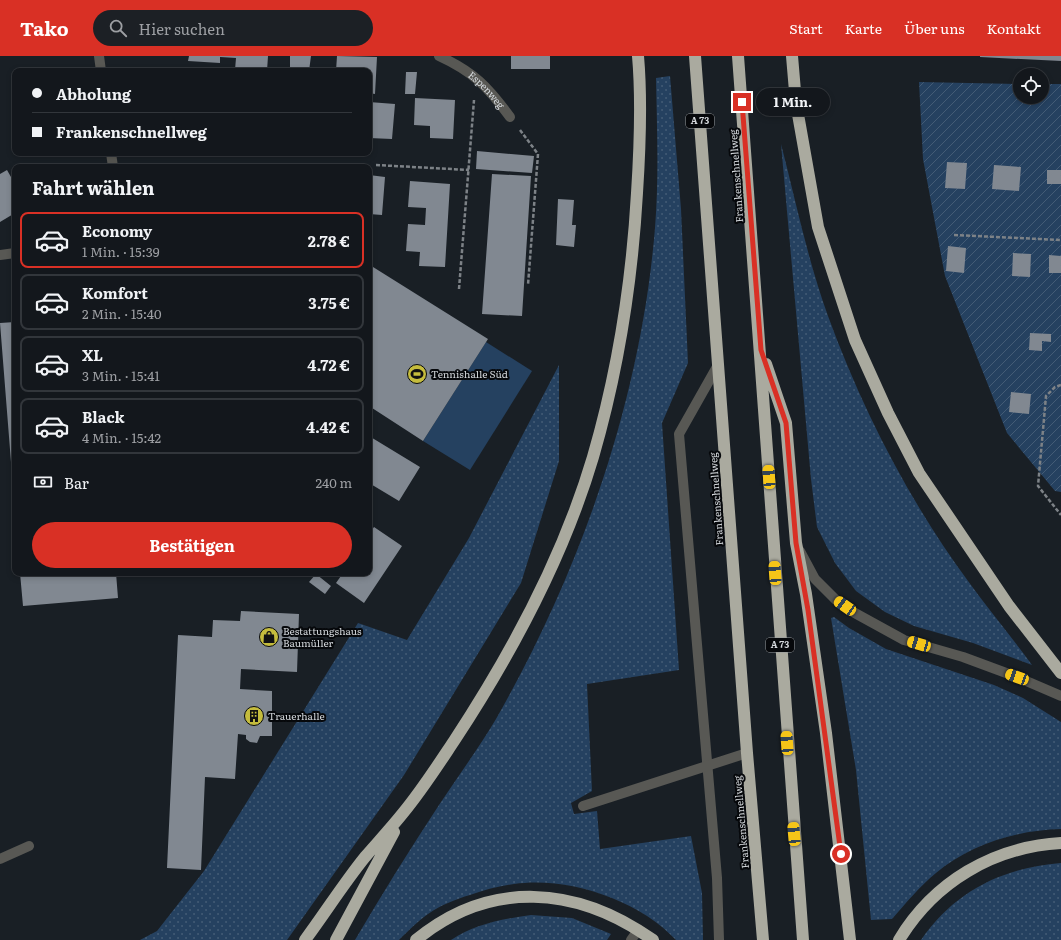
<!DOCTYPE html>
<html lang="de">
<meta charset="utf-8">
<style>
:root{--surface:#13171c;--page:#1c2025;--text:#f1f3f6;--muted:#9d9fa3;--line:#32363b;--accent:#d93025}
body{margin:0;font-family:Literata,serif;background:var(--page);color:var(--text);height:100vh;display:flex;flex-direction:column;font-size:15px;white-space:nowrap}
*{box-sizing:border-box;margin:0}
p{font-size:13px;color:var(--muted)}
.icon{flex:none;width:22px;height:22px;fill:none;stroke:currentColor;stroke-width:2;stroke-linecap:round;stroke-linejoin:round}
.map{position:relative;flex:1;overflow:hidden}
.details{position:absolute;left:12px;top:108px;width:360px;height:412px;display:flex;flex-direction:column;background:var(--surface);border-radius:8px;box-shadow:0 2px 6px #0003,0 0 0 1px var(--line)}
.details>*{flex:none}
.guide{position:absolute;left:12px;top:12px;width:360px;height:88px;border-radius:8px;box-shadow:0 2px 6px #0003,0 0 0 1px var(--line);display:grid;align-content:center;height:88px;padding:0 20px;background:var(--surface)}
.fabs{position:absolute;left:1013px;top:12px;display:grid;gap:8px}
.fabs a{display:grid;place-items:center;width:36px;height:36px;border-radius:50%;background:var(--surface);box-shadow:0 2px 6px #0003,0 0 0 1px var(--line);font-size:20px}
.end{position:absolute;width:18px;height:18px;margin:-9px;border:5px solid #d93025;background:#fff;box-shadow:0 0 0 2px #fff}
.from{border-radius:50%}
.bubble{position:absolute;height:28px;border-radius:14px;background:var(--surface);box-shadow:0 2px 6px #0003,0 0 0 1px var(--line);font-size:13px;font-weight:700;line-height:28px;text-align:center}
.car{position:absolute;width:12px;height:24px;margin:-12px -6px;border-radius:5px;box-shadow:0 0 3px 1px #0007;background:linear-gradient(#f5c518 24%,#345 0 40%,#f5c518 0 76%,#345 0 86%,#f5c518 0)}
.guide b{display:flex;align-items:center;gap:14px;height:38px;font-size:15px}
.guide b+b{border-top:1px solid var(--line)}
.guide i{width:10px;height:10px;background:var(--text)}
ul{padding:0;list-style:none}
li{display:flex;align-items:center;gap:12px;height:56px;margin:0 8px 6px;padding:0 12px;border:2px solid var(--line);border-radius:8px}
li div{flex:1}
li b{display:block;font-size:15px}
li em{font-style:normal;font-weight:700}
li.current{border-color:var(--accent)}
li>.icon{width:36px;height:36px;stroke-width:1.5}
h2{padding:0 20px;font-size:18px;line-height:48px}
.pay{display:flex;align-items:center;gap:10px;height:44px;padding:0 20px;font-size:15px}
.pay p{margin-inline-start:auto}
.action{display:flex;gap:8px;margin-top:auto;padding:8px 20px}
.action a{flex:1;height:46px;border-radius:24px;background:var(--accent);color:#fff;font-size:16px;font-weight:700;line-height:46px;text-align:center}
header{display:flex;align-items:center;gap:24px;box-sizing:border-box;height:56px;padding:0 20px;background:var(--accent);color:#fff}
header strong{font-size:19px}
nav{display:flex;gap:22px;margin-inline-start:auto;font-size:14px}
.search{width:280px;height:36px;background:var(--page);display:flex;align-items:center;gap:10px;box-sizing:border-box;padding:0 14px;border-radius:22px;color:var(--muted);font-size:15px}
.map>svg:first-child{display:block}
</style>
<header>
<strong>Tako</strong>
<div class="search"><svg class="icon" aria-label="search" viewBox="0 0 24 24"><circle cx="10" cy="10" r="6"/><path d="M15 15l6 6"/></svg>Hier suchen</div>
<nav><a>Start</a><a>Karte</a><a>Über uns</a><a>Kontakt</a></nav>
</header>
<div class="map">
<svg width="1061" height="884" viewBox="0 0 1061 884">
<defs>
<pattern id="grass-dots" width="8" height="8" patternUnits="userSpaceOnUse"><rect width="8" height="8" fill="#254160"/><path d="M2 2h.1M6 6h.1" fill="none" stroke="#445c76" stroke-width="1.8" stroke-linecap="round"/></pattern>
<pattern id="garden-furrows" width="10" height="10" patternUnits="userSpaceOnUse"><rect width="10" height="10" fill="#254160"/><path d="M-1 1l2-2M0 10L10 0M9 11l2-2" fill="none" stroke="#445c76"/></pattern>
</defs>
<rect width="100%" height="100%" fill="#191f25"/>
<path fill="url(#grass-dots)" d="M670,20L681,153L688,307L662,367L679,614L587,628L592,735L571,747L574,758L597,755L600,793L691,780L702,837L703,884H676C639,844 568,820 514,828C499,830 484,834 470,839C456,843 441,849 428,858C418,865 408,875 399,884H355C382,838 410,793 439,749C458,720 479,692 496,663C581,514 641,343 655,172C659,122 657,72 656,22Z
M781,88C796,146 808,205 828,260C862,353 909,445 968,525C988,553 1011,580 1032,609L973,587L914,570L885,556L856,535L835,507L817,471L811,423Z
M559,309V405L521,527L404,719L287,884H140L157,875L204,815L358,567L407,584L469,482Z
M834,561L849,572L886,593L994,629L1023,642L1061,666V773C1018,774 970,788 936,817C920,830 906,847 892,863L871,864L856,714L831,562Z
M1061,807V884H921C955,835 1002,812 1061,807Z
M531,859L572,862L611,878L607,884H451C475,868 502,863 531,859Z"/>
<path fill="#254160" d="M486,286L532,315L470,414L423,385Z"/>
<path fill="url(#garden-furrows)" d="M919,26L1020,28V41H1042V28H1061V436L1055,435L1007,377L945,220L923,103Z"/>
<path fill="#818891" d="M189,0H268L267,15L235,14L236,2L220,1V7L188,5Z
M290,0H311L309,15H290Z
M337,0L377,1L375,38L369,37V15H336Z
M511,0H550V13H511Z
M980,0H1061V5L980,1Z
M406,16H417L415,38H405Z
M415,42L455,44L453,83L430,82V70L414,69Z
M369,46L395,48L392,83L369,82Z
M477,95L534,100L532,117L476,113Z
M947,106L967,107L965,133L945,132Z
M994,109L1021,111L1019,135L992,133Z
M7,114L15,128V157L0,166V118Z
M1047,114H1061V128H1047Z
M492,118L531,120L522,260L482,258Z
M369,119L385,121L382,159L369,158Z
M410,125L450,128L445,211L419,210L420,196L406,195L408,168L425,169L426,152L408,151Z
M558,143L574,144L572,169H576L574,191L556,189Z
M948,190L966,192L964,217L946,215Z
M1013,197L1031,198L1030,221L1012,220Z
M1049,199L1061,200V217H1049Z
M373,211L488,283L423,385L369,350V218Z
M15,266V444H14L0,267Z
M1030,277L1051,278V286L1042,285V295L1029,294Z
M1011,336L1031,338L1029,358L1009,356Z
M369,380L420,411L399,445L369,427Z
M374,471L402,490L364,547L336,527L343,517H369V478Z
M20,517H116L118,542L23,550Z
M316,518L331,530L325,538L309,526Z
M241,555L299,558L297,616L241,613L240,633L272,635V680H260L257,687L250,686L246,683V679L238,678L235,723L205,721L201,814L167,812L178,579L212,581L213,564L240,565Z"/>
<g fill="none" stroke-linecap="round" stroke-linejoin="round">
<path stroke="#7d8287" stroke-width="2.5" stroke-dasharray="4 2" stroke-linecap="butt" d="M520,74L538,98L528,229
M376,109L469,114
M954,179L1061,184
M459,233L474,44
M1061,329L1055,331L1046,340L1038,430L1061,459"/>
<g stroke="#585854" stroke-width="10">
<path d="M99,0L101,15"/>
<path id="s1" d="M439,0C474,16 488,31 510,61"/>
<path d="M111,97L113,111"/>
<path d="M0,199L15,197"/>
<path d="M718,309L679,378L717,822L719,884"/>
<path d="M800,495L815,523L836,544L853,556L904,584L963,601L1017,621L1061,640"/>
<path d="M583,750L747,697"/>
<path d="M0,803L29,790"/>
<path d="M631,884L638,874"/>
</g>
<path stroke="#aaaa9f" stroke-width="12" d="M695,0L747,697L763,884
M738,0C761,295 780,589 803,884
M792,0L796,47L818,171L855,284L888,357L919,417L1009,550L1061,617
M766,308L786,367L796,487L806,538L826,677L850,884
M305,884C325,857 344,827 365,801C378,786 391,772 403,757C422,734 438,709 454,685C510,600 564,499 593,401C618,315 632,225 637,137C640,91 642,45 638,0
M336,884L394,776
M416,884C490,823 577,830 653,884
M899,884C934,826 993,791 1061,787"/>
</g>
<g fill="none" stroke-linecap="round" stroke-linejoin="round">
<path stroke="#d93025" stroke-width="5" d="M742,46L761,294L786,367L796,487L808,554L841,798"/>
</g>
<defs>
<g id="stadium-disc" transform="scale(1)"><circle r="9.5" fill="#c5bc3d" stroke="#06080b"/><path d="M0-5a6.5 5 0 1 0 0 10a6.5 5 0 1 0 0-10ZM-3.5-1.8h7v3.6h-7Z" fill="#111"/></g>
<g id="shop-disc" transform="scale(1)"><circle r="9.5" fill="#c5bc3d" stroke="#06080b"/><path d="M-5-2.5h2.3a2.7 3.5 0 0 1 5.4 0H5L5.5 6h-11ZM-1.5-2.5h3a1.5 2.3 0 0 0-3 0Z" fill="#111"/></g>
<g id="building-disc" transform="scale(1)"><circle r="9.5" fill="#c5bc3d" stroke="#06080b"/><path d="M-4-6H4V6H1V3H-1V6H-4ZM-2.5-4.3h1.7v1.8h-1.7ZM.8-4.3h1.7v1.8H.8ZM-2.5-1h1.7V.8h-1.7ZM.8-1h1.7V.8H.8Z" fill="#111"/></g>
</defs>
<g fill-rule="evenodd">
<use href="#stadium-disc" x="417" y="318"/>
<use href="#shop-disc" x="269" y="581"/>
<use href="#building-disc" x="254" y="660"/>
</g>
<g text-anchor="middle" stroke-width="4" stroke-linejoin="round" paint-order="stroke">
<g fill="#06080b" stroke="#969a9d" stroke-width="1">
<rect x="686" y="58" width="28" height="14" rx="3"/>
<rect x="766" y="582" width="28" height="14" rx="3"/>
</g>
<g font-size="9" font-weight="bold" fill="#d4d8dc">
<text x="700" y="68">A 73</text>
<text x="780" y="592">A 73</text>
</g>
<g font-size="10" fill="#d4d8dc" stroke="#06080b">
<text dy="4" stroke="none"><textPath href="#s1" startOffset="59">Espenweg</textPath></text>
<text transform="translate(736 120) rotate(-94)" y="4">Frankenschnellweg</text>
<text transform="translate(716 443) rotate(-94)" y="4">Frankenschnellweg</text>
<text transform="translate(741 766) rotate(-95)" y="4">Frankenschnellweg</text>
</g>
<g font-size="10" fill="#d4d8dc" stroke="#06080b" text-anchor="start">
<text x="431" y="322">Tennishalle Süd</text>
<text x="283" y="579">Bestattungshaus<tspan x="283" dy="12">Baumüller</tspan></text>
<text x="268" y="664">Trauerhalle</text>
</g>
</g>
</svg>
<div class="fabs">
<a><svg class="icon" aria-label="locate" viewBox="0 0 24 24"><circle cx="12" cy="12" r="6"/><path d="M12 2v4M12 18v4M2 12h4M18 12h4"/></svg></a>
</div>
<i class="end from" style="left:841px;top:798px"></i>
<i class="end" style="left:742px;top:46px"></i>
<div class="bubble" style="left:756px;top:32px;width:74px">1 Min.</div>
<i class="car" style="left:769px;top:421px;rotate:356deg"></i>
<i class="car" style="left:775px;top:517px;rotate:356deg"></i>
<i class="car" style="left:845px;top:550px;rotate:305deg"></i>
<i class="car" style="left:919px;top:588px;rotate:286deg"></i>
<i class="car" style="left:1017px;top:621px;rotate:290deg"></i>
<i class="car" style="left:787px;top:687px;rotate:356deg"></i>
<i class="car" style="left:794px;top:778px;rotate:355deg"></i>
<div class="guide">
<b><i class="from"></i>Abholung</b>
<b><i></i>Frankenschnellweg</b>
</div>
<section class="details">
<h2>Fahrt wählen</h2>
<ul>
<li class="current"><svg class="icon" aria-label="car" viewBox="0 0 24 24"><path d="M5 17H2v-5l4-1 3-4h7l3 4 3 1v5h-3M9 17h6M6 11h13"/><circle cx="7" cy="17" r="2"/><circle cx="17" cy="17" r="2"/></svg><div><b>Economy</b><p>1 Min. · 15:39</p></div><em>2.78 €</em></li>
<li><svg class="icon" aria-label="car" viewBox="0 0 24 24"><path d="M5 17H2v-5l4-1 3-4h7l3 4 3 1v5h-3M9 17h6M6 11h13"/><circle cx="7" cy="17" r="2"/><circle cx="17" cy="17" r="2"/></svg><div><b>Komfort</b><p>2 Min. · 15:40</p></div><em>3.75 €</em></li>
<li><svg class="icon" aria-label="car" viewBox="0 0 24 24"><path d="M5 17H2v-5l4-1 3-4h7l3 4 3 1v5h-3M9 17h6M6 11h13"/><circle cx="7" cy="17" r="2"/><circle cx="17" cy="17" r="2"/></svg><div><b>XL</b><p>3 Min. · 15:41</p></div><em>4.72 €</em></li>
<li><svg class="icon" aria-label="car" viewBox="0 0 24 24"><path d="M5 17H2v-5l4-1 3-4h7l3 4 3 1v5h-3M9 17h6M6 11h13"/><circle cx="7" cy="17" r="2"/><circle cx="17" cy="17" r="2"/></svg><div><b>Black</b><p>4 Min. · 15:42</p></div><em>4.42 €</em></li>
</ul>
<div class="pay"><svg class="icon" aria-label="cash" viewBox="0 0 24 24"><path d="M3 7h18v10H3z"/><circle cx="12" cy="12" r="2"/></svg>Bar<p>240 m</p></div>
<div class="action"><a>Bestätigen</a></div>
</section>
</div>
